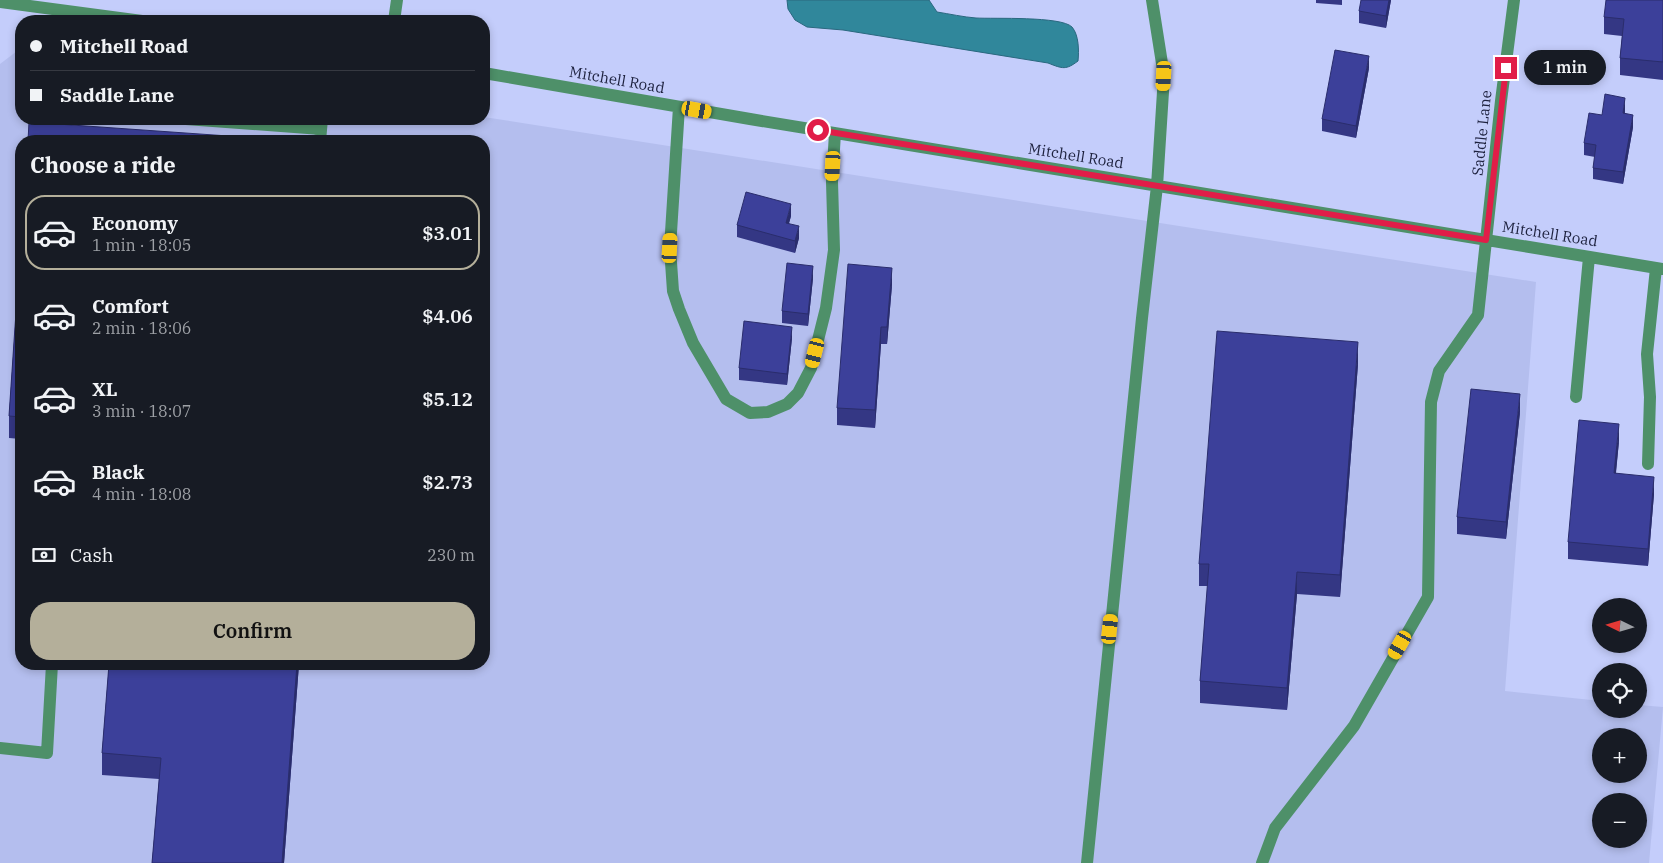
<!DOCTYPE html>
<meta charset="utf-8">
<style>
:root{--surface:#171b24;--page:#242831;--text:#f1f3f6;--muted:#9ea1a6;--line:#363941;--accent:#b4af9a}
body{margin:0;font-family:"IBM Plex Serif",serif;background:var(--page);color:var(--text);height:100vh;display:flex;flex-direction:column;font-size:19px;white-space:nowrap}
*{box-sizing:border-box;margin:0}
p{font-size:16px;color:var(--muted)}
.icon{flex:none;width:28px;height:28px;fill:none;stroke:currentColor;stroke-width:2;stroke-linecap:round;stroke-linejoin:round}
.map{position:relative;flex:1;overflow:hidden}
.side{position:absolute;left:15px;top:135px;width:475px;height:535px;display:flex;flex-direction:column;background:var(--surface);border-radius:20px;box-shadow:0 2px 8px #0003}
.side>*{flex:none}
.guide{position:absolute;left:15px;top:15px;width:475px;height:110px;border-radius:20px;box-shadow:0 2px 8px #0003;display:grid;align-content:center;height:110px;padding:0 15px;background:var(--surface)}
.needle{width:32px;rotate:275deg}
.buttons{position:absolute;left:1592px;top:598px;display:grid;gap:10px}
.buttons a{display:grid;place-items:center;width:55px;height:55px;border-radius:50%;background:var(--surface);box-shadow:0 2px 8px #0003;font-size:25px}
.end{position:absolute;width:22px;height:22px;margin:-11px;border:6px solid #e11d48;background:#fff;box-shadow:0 0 0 2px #fff}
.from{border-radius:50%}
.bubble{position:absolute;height:35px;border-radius:18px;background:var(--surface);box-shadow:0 2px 8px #0003;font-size:16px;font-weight:600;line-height:35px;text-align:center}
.car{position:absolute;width:15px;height:30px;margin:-15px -8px;border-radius:6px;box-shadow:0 0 4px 1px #0007;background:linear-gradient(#f5c518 24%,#345 0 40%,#f5c518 0 76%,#345 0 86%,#f5c518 0)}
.guide b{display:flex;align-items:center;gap:18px;height:48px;font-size:19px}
.guide b+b{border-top:1px solid var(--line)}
.guide i{width:12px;height:12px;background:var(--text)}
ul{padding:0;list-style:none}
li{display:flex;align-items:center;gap:15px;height:75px;margin:0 10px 8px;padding:0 5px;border:2px solid transparent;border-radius:20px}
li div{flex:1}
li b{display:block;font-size:19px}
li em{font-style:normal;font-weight:600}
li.current{border-color:var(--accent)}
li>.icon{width:45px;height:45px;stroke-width:1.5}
h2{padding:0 15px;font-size:22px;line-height:60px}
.pay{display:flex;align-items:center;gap:12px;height:55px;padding:0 15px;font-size:19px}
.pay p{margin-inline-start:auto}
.cta{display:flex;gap:10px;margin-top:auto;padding:10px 15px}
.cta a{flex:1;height:58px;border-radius:20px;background:var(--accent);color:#111;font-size:20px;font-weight:600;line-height:58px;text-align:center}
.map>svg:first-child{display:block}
</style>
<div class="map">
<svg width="1663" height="863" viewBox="0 0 1663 863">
<rect width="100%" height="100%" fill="#c4cdfb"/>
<path fill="#b4beee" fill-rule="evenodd" d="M21,48V119H484V117L1536,282L1505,691L1601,701V709H1639V705L1663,707L1649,863H0V64ZM21,141H484V664H21ZM1601,736H1639V774H1601ZM1601,801H1639V839H1601Z"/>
<path fill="#30879b" stroke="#2a687f" d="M787,0H929L937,12C950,14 963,17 976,18C994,19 1061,16 1072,27C1079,35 1079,51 1078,61C1066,70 1063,69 1048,63L843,30L807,27L795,20L788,9Z"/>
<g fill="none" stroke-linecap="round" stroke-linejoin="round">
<path stroke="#4e9069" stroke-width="12" d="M0,2L142,21
M394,21L397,0
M484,73L750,119L1663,269
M679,107L670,248L673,291L679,309L693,343L726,399L750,413L768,412L787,404L798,393L811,368L826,308L834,250L832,182L835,133
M186,119L321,129
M320,141L322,119
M1576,397L1589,257
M1648,464L1650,397L1647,354L1656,268
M0,748L47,753L52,664
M1087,863L1142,318L1157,186L1164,76L1152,0
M1262,863L1275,828L1354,726L1428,597L1431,402L1439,371L1478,315L1501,101L1514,0"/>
</g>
<path fill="#343784" d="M1316,0H1342V5L1316,3Z
M1391,0L1386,28L1359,23V11Z
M1663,0V80L1620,75V58L1622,36L1604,34V17Z
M1369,68L1356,138L1322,131V119Z
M1625,109V114L1633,127L1623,184L1593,179V168L1595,157L1584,155V143L1602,115Z
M791,216L789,223L799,238L795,253L737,237V225Z
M21,238V439L9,438V416Z
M813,278L808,326L782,323V311Z
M892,285L887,344H881L875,428L837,425V408Z
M792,338L787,385L739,380V368Z
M1358,364L1340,597L1297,594L1287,710L1200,703V681L1208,586H1199V564Z
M1520,412L1506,539L1457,534V517Z
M1619,441L1616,473L1654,494L1648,566L1568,559V542Z
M109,664H299L284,863H152L159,779L102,775V753Z"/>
<path fill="#2a2d6c" d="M1389,0H1391L1386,28V16Z
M1369,56V68L1356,138V126Z
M1625,98V109L1623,125V113Z
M1633,115V127L1623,184V172Z
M791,204V216L786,234V223Z
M799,226V238L795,253V241Z
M813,266V278L808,326V314Z
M892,268V285L887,344V327Z
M792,327V338L787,385V374Z
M881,327V344L875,428V410Z
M1358,342V364L1340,597V575Z
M1520,394V412L1506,539V522Z
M1619,424V441L1614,490V473Z
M1654,477V494L1648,566V549Z
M1297,572V594L1287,710V688Z
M297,664H299L284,863H282Z"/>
<path fill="#3c409a" stroke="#2a2d6c" d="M1361,0H1389L1386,16L1359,11Z
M1606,0H1663V62L1620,58L1624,19L1604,17Z
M1335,50L1369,56L1356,126L1322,119Z
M1605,94L1625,98L1623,113L1633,115L1623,172L1593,168L1596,145L1584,143L1589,113L1602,115Z
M29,122L285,140V141H28Z
M746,192L791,204L786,223L799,226L795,241L737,225Z
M21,238V417L9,416Z
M787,263L813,266L808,314L782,311Z
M848,264L892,268L887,327H881L875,410L837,408Z
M744,321L792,327L787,374L739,368Z
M1217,331L1358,342L1340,575L1297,572L1287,688L1200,681L1209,564H1199Z
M1471,389L1520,394L1506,522L1457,517Z
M1579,420L1619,424L1614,473L1654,477L1648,549L1568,542Z
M109,664H297L282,863H152L161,758L102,753Z"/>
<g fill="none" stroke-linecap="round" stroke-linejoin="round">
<path stroke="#e11d48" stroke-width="6" d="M818,130L1486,240L1506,68"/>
</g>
<g text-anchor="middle" stroke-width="5" stroke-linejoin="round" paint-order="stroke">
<g font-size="15" fill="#1d213e" stroke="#c4cdfb">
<text transform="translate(617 80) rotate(10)" y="5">Mitchell Road</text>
<text transform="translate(1482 133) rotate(-84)" y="5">Saddle Lane</text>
<text transform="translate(1076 156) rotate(9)" y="5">Mitchell Road</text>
<text transform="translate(1550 234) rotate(9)" y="5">Mitchell Road</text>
</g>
</g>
</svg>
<div class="buttons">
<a><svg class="needle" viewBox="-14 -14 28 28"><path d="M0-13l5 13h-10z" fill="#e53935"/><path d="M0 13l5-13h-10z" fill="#9ea1a6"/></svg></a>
<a><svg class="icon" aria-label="locate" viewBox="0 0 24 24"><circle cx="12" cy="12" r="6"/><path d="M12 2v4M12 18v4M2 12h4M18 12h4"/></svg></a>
<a>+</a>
<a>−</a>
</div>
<i class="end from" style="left:818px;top:130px"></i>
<i class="end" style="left:1506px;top:68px"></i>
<div class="bubble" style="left:1524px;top:50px;width:82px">1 min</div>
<i class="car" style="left:1164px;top:76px;rotate:183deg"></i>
<i class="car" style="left:697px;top:110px;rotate:100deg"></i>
<i class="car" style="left:833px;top:166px;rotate:183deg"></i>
<i class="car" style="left:670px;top:248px;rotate:3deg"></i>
<i class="car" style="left:815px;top:353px;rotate:194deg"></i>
<i class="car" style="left:1110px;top:629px;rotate:6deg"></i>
<i class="car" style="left:1400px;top:645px;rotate:210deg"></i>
<div class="guide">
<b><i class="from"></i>Mitchell Road</b>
<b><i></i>Saddle Lane</b>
</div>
<section class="side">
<h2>Choose a ride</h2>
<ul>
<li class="current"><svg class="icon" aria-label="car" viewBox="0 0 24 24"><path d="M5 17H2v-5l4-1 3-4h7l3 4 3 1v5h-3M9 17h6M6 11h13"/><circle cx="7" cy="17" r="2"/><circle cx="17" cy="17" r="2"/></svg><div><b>Economy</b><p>1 min · 18:05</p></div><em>$3.01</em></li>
<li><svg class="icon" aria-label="car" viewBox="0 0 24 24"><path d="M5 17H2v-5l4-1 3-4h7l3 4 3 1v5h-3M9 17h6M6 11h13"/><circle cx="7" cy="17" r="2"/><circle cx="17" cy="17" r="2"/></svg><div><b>Comfort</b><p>2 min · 18:06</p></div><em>$4.06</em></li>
<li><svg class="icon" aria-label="car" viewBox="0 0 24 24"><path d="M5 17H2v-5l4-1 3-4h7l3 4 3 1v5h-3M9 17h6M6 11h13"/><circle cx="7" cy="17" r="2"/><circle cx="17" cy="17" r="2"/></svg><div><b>XL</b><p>3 min · 18:07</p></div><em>$5.12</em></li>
<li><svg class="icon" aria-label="car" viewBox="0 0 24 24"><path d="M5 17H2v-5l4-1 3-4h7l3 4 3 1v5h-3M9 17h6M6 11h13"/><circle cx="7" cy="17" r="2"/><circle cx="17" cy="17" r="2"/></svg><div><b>Black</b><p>4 min · 18:08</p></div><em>$2.73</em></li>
</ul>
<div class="pay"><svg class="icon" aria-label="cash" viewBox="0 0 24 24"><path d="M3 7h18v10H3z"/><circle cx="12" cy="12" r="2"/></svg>Cash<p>230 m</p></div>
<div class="cta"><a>Confirm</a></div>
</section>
</div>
